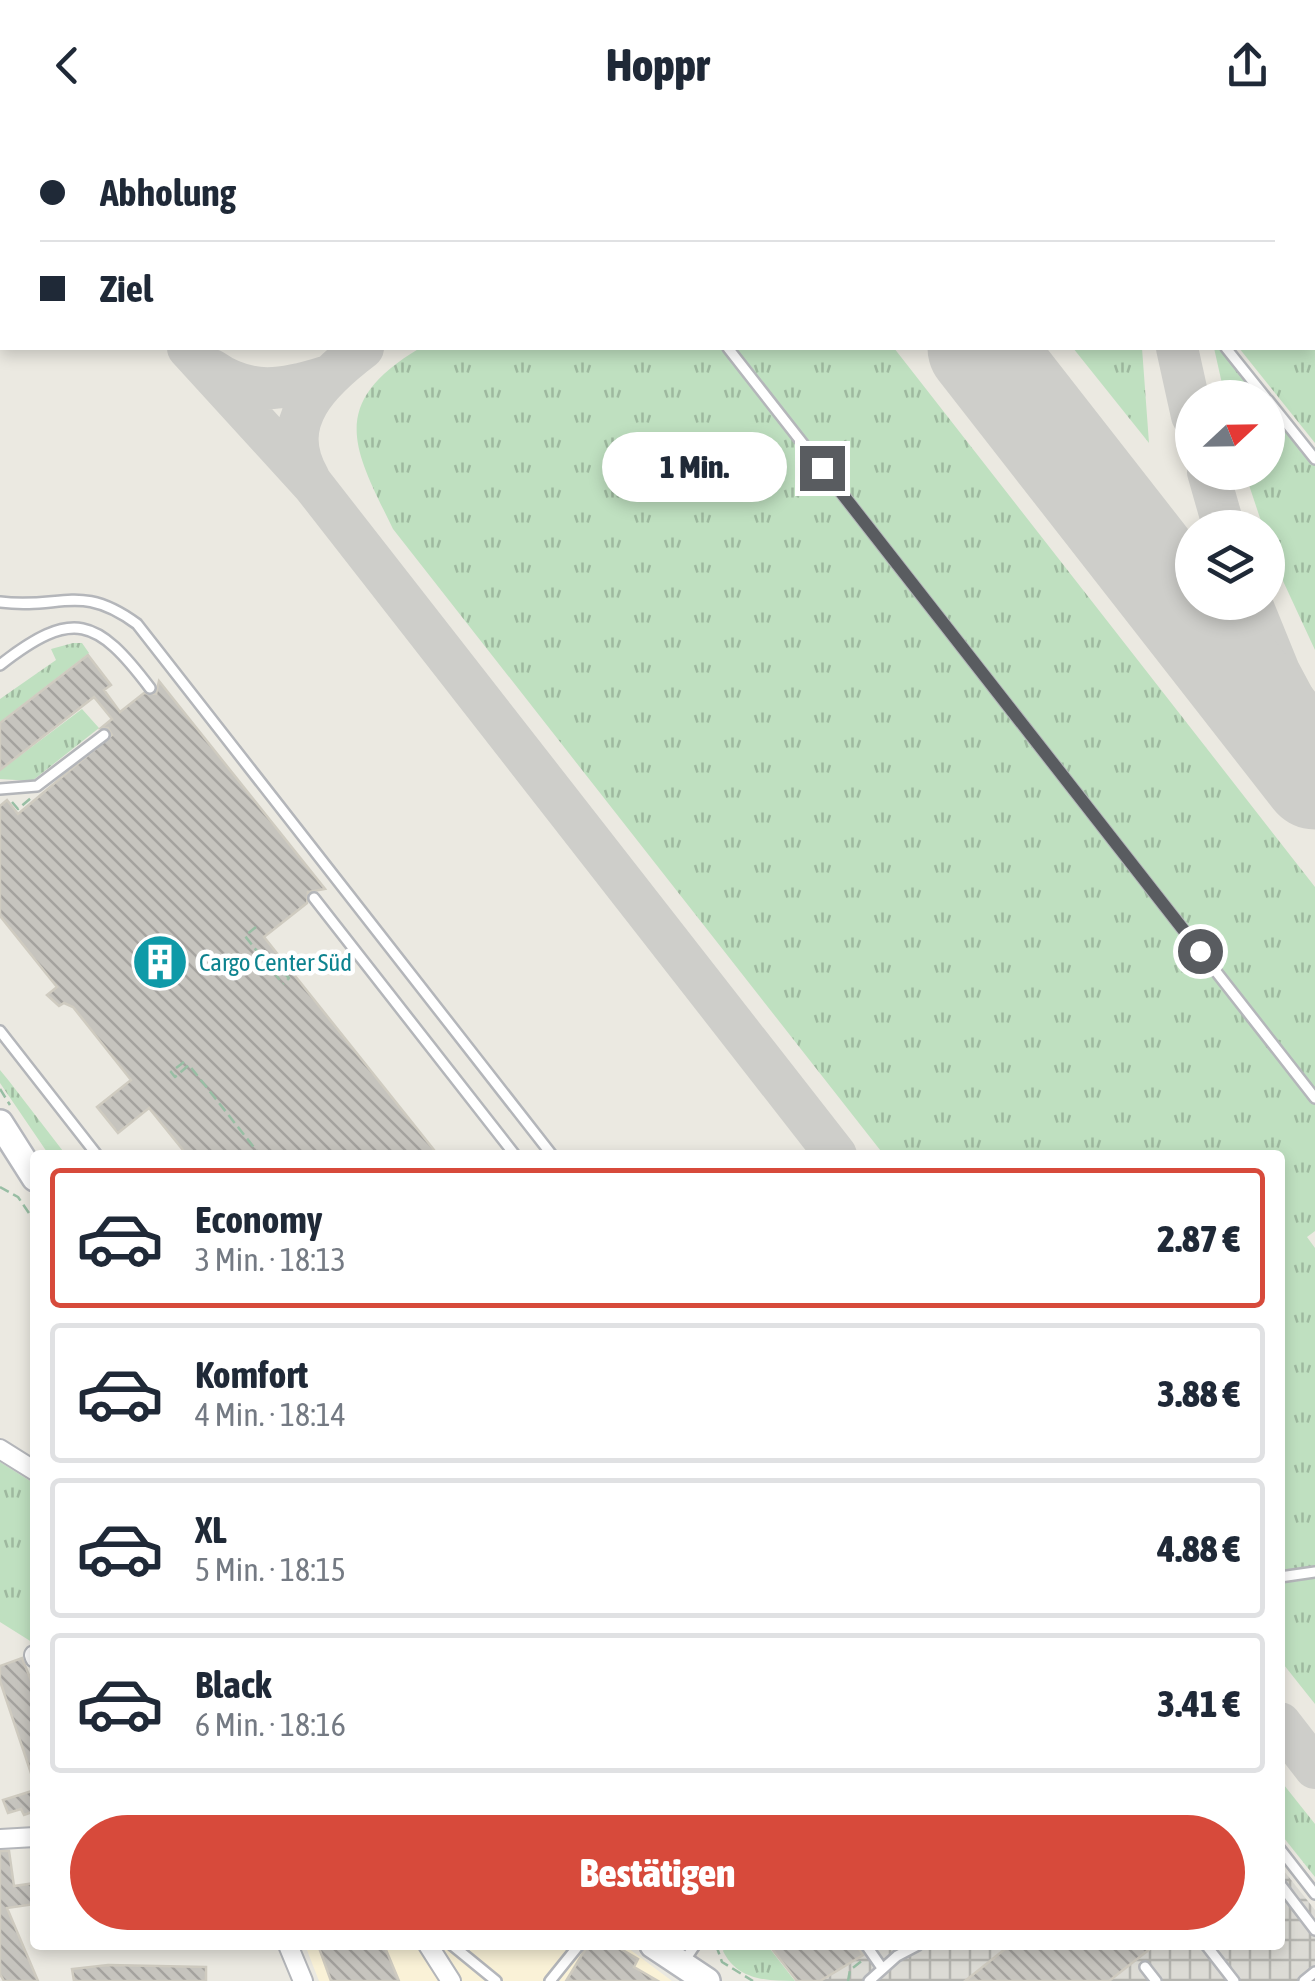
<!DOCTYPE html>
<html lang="de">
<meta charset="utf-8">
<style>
:root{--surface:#fff;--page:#f6f6f7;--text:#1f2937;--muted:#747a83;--line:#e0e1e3;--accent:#d74a3b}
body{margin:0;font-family:"Asap Condensed",sans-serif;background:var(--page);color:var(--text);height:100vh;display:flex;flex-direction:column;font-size:38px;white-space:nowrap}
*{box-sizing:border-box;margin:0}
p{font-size:32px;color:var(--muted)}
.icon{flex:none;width:55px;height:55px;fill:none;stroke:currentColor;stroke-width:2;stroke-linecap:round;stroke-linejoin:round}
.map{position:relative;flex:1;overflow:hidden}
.drawer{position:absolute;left:30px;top:1020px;width:1255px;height:800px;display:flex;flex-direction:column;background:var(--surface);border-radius:10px;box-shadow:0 5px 15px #0003}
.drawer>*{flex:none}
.guide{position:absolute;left:0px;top:0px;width:1315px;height:220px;box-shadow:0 5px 15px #0003;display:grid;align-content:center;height:220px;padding:0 40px;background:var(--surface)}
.needle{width:65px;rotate:68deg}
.fabs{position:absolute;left:1175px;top:250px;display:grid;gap:20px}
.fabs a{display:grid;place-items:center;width:110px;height:110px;border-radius:50%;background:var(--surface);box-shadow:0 5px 15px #0003;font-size:50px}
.end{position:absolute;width:45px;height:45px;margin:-22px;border:12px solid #595c60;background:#fff;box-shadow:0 0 0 5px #fff}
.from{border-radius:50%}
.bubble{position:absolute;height:70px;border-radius:35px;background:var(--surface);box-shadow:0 5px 15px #0003;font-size:32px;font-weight:800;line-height:70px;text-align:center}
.guide b{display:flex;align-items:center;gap:35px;height:95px;font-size:38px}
.guide b+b{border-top:2px solid var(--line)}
.guide i{width:25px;height:25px;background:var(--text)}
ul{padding:18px 0 0;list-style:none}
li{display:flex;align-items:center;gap:30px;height:140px;margin:0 20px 15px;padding:0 20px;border:5px solid var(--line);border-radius:10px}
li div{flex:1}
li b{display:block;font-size:38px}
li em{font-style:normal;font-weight:800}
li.on{border-color:var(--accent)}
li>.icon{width:90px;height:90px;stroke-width:1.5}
.primary-button{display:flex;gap:20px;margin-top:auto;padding:20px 40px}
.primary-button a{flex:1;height:115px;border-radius:60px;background:var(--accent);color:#fff;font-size:40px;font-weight:800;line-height:115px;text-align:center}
header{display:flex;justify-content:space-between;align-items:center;height:130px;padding:0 40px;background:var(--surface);font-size:45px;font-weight:800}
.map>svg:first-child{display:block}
</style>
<header><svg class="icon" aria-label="back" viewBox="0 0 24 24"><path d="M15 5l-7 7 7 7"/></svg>Hoppr<svg class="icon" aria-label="share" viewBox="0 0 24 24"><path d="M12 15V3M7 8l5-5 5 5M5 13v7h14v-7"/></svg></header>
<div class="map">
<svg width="1315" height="1851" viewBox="0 0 1315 1851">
<defs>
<pattern id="industrial-grid" width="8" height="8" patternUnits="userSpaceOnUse" patternTransform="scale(2.5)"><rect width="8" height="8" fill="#dcdbd5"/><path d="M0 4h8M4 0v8" fill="none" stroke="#b5b5b0"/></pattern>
<pattern id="grass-tufts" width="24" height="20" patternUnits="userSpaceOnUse" patternTransform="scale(2.5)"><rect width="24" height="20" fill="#bfe0c0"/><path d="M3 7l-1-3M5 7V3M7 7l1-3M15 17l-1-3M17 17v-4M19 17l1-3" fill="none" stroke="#9eb99f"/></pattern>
<pattern id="building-back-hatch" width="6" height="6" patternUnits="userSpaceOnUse" patternTransform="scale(2.5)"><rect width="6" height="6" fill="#c6c4be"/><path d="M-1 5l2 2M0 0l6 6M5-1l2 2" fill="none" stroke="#a4a29e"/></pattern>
</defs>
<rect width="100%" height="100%" fill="#ebe9e1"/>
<path fill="#faf2d7" d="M305,1815H624L672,1851H319Z"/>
<path fill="url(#industrial-grid)" d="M1280,1736L1315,1780V1851H797L769,1815H1280Z"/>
<path fill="url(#grass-tufts)" d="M59,0H546L548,2H61Z
M1182,0H1315V313L1239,218H1312V2Z
M420,218H724L1315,973V1101L1307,1107L1315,1118V1438L1280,1443V1025H884L393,399C354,319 326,274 420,218Z
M731,218H894L1315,757V964Z
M1073,218H1142L1149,313Z
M1214,218H1224L1263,267H1225Z
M1268,273L1315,333V520L1277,438L1268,398L1263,397L1245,343L1268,342Z
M73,513H82L89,523L0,592V569L56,530L51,519Z
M82,579L99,598L32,651L0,649V632L5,637Z
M0,940L9,951L66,1025H49L0,953Z
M0,1332L35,1354V1514L0,1492Z
M1315,1446V1574L1280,1530V1452Z
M1280,1650L1315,1694V1747L1280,1703Z
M726,1815H767L795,1851C767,1851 737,1850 723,1821Z"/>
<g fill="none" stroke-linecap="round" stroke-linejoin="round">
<path stroke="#cececa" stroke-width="42" d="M20,0L21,2
M851,0V2
M1144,0V2
M644,2L647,0
M188,218L313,355L836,1025
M1177,218L1192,286
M212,240C249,266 284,260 325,247
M1208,342L1224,398
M309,348C276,291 321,250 363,218
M1251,472L1279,541L1315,608
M1280,1593L1315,1638"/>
<path stroke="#cececa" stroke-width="105" d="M811,0L813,2
M980,218L1315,647"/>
</g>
<path fill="url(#building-back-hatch)" stroke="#cfcbc0" stroke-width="2.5" d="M88,525L111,555L104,560L120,582L144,563L156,564L159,551L325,759L308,762L307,773L264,807L438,1025H187L149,978L118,1003L97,977L131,950L73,877L64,873L59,876L47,865L57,857L0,786V676L7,670L18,684L112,605L108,598H101L112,589L94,567L0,640V593Z
M22,1528L35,1560L33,1649L0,1551V1536Z
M35,1660V1681L24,1685L21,1679L8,1683L3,1670Z
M0,1721H9L14,1756L35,1753V1774L7,1778L38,1851H4L0,1844Z
M318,1815H384L399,1851H331Z
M588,1815H614L638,1829L634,1837L658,1851H566Z
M769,1815H856L863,1825L820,1851H797Z
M1010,1815H1155L1109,1851H965Z
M108,1835L206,1837V1851H74L72,1839Z"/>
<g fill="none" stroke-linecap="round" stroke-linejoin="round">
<g stroke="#b4b6ba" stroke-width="14">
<path id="lane" d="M552,0L554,2
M1055,0L1057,2
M728,218L1315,968
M1226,218L1266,268
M1268,270L1315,329
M0,472C61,480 80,452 137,494L552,1025
M0,535C73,478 97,488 150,558
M0,659L37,656L104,605
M314,768L515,1025
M0,901L97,1025
M1280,1447L1315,1442
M1280,1719L1315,1764
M1280,1754L1315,1800
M452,1815L496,1851
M866,1815L882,1838
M1206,1815L1234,1851
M683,1833L695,1815
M1145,1837L1156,1851
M550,1851L579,1815
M869,1851L897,1826L918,1815
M1304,1851L1315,1842"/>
</g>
<g stroke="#b4b6ba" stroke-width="22">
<path id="street" d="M0,1319L35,1341
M34,1525L35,1528
M0,1709L35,1707
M288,1815L303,1851
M428,1815L451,1851"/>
</g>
<g stroke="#b5b7bc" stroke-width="30">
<path id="secondary" d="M0,993L35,1048
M653,1815L707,1851"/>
</g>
<path stroke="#98bea4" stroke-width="2.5" stroke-dasharray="10 5" stroke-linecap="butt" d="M12,672L18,679L31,668
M256,797L245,806L279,849L285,844L289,848L283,854
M184,932L171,942L175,947L189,935L260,1025
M0,959L10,975
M0,1057L18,1067L35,1092
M716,1815L722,1832L753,1851
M848,1851L850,1840L863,1830"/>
<use href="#lane" stroke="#fff" stroke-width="9"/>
<use href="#street" stroke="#fff" stroke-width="18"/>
<use href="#secondary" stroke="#fff" stroke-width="25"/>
</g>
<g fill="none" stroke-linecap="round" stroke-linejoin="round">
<path stroke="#595c60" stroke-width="12" d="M822,338L1200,821"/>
</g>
<defs>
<g id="building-disc" transform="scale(2.875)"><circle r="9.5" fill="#0f9aa8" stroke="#fff"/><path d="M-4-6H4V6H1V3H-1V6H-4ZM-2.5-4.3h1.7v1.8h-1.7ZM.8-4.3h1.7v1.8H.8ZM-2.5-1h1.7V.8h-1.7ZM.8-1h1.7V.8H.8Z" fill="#fff"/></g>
</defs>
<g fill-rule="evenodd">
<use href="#building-disc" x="160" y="832"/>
</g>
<g text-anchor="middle" stroke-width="9" stroke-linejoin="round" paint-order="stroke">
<g font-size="25" fill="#0d838f" stroke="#fff" text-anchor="start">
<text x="199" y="841">Cargo Center Süd</text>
</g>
</g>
</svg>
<div class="fabs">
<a><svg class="needle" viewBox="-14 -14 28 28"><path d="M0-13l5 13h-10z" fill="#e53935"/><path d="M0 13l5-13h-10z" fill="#747a83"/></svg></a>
<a><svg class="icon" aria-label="layers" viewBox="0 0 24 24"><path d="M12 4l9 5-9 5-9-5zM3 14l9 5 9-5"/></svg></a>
</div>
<i class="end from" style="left:1200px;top:821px"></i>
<i class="end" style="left:822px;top:338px"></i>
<div class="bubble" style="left:602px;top:302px;width:185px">1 Min.</div>
<div class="guide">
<b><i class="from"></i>Abholung</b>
<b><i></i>Ziel</b>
</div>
<section class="drawer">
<ul>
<li class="on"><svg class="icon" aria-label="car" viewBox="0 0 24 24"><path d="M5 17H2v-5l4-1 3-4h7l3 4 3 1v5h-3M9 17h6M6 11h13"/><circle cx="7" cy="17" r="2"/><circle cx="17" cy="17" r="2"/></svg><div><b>Economy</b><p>3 Min. · 18:13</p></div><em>2.87 €</em></li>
<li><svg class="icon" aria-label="car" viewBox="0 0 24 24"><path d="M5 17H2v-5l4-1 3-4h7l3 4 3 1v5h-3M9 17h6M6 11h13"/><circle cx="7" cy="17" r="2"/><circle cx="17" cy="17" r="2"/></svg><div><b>Komfort</b><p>4 Min. · 18:14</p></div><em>3.88 €</em></li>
<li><svg class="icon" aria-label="car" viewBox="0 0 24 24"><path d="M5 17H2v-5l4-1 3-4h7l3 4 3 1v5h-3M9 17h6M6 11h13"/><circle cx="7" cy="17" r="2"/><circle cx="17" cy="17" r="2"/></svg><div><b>XL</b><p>5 Min. · 18:15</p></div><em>4.88 €</em></li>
<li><svg class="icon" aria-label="car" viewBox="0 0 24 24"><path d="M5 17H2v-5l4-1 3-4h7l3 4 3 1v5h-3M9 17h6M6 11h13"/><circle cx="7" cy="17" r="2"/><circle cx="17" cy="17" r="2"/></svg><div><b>Black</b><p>6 Min. · 18:16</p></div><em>3.41 €</em></li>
</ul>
<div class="primary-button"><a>Bestätigen</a></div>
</section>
</div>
